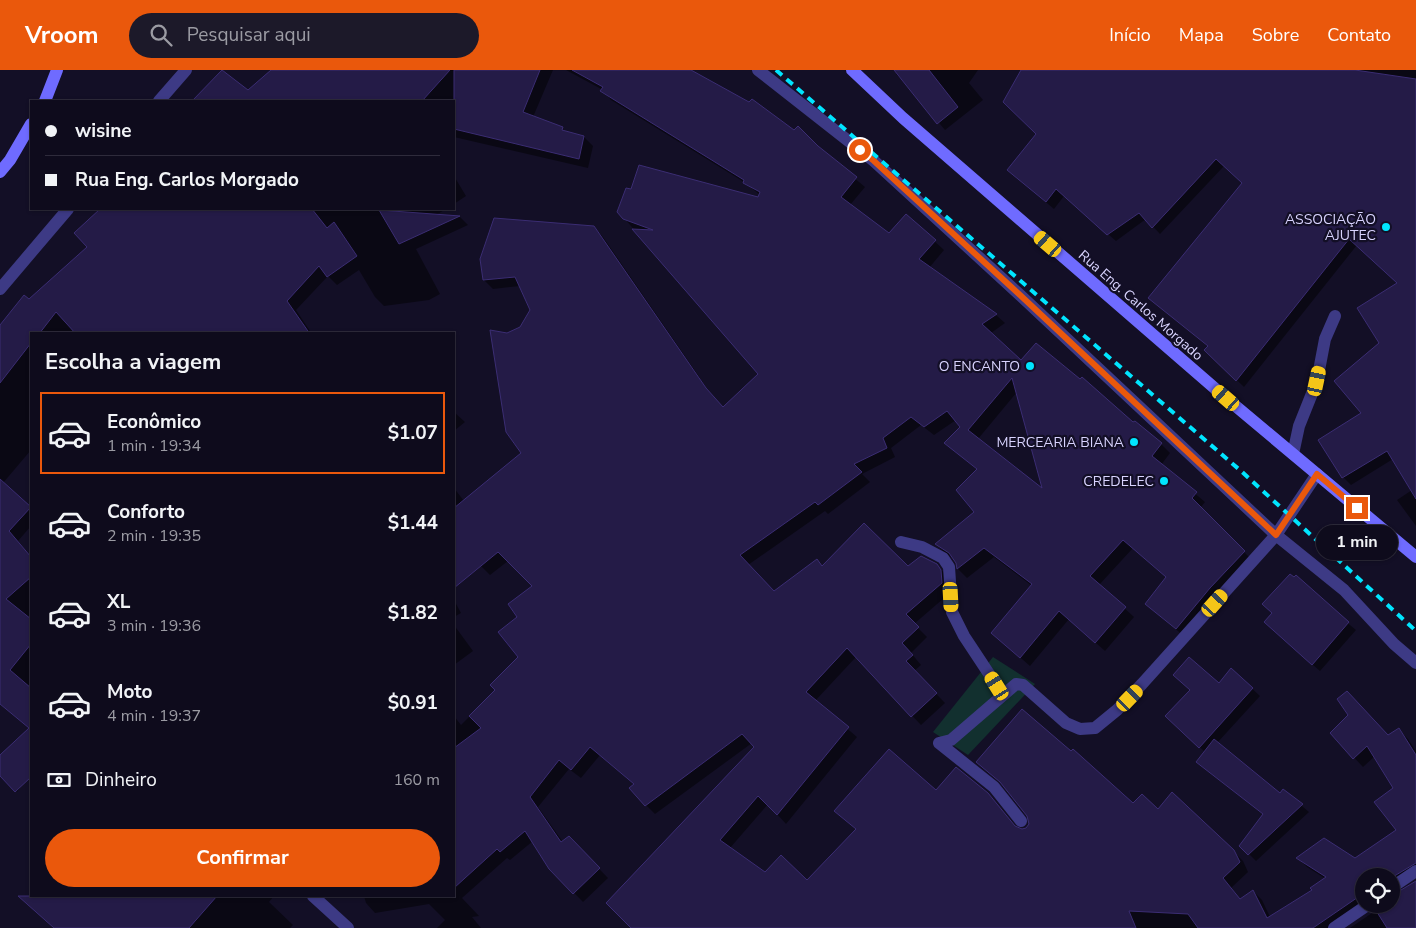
<!DOCTYPE html>
<html lang="pt">
<meta charset="utf-8">
<style>
:root{--surface:#0e0b1c;--page:#1c1929;--text:#f1f3f6;--muted:#9b9ba3;--line:#2e2b3b;--accent:#ea580c}
body{margin:0;font-family:"Nunito Sans",sans-serif;background:var(--page);color:var(--text);height:100vh;display:flex;flex-direction:column;font-size:19px;white-space:nowrap}
*{box-sizing:border-box;margin:0}
p{font-size:16px;color:var(--muted)}
.icon{flex:none;width:28px;height:28px;fill:none;stroke:currentColor;stroke-width:2;stroke-linecap:round;stroke-linejoin:round}
.map{position:relative;flex:1;overflow:hidden}
.details{position:absolute;left:30px;top:262px;width:425px;height:565px;display:flex;flex-direction:column;background:var(--surface);border-radius:0px;box-shadow:0 1px 4px #0004,0 0 0 1px var(--line)}
.details>*{flex:none}
.hud{position:absolute;left:30px;top:30px;width:425px;height:110px;border-radius:0px;box-shadow:0 1px 4px #0004,0 0 0 1px var(--line);display:grid;align-content:center;height:110px;padding:0 15px;background:var(--surface)}
.fabs{position:absolute;left:1355px;top:798px;display:grid;gap:10px}
.fabs a{display:grid;place-items:center;width:45px;height:45px;border-radius:50%;background:var(--surface);box-shadow:0 1px 4px #0004,0 0 0 1px var(--line);font-size:25px}
.end{position:absolute;width:22px;height:22px;margin:-11px;border:6px solid #ea580c;background:#fff;box-shadow:0 0 0 2px #fff}
.from{border-radius:50%}
.bubble{position:absolute;height:35px;border-radius:18px;background:var(--surface);box-shadow:0 1px 4px #0004,0 0 0 1px var(--line);font-size:16px;font-weight:700;line-height:35px;text-align:center}
.car{position:absolute;width:15px;height:30px;margin:-15px -8px;border-radius:6px;box-shadow:0 0 4px 1px #0007;background:linear-gradient(#f5c518 24%,#345 0 40%,#f5c518 0 76%,#345 0 86%,#f5c518 0)}
.hud b{display:flex;align-items:center;gap:18px;height:48px;font-size:19px}
.hud b+b{border-top:1px solid var(--line)}
.hud i{width:12px;height:12px;background:var(--text)}
ul{padding:0;list-style:none}
li{display:flex;align-items:center;gap:15px;height:82px;margin:0 10px 8px;padding:0 5px;border:2px solid transparent;border-radius:0px}
li div{flex:1}
li b{display:block;font-size:19px}
li em{font-style:normal;font-weight:700}
li.current{border-color:var(--accent)}
li>.icon{width:45px;height:45px;stroke-width:1.5}
h2{padding:0 15px;font-size:22px;line-height:60px}
.pay{display:flex;align-items:center;gap:12px;height:55px;padding:0 15px;font-size:19px}
.pay p{margin-inline-start:auto}
.cta{display:flex;gap:10px;margin-top:auto;padding:10px 15px}
.cta a{flex:1;height:58px;border-radius:30px;background:var(--accent);color:#fff;font-size:20px;font-weight:700;line-height:58px;text-align:center}
header{display:flex;align-items:center;gap:30px;box-sizing:border-box;height:70px;padding:0 25px;background:var(--accent);color:#fff}
header strong{font-size:24px}
nav{display:flex;gap:28px;margin-inline-start:auto;font-size:18px}
.search{width:350px;height:45px;background:var(--page);display:flex;align-items:center;gap:12px;box-sizing:border-box;padding:0 18px;border-radius:28px;color:var(--muted);font-size:19px}
.map>svg:first-child{display:block}
</style>
<header>
<strong>Vroom</strong>
<div class="search"><svg class="icon" aria-label="search" viewBox="0 0 24 24"><circle cx="10" cy="10" r="6"/><path d="M15 15l6 6"/></svg>Pesquisar aqui</div>
<nav><a>Início</a><a>Mapa</a><a>Sobre</a><a>Contato</a></nav>
</header>
<div class="map">
<svg width="1416" height="858" viewBox="0 0 1416 858">
<rect width="100%" height="100%" fill="#130f26"/>
<path fill="#12302f" d="M993,587L1035,614L968,685L933,662Z"/>
<path fill="#0007" fill-rule="evenodd" d="M274,0H553L533,47L562,58L566,62L584,67L593,76L588,98L454,67V31H194L223,1L249,23Z
M566,0H688L817,77L865,117L850,135L889,164L906,145L944,180L929,198L996,245L1005,253L991,263L1021,292L1133,354L1161,374L1170,383L1161,395L1205,432L1200,438L1253,491L1185,567L1146,534L1168,508L1133,478L1099,515L1134,547L1105,581L1069,549L1030,596L992,563L1032,516L994,487L967,508L958,499L955,489L945,483L937,475L975,442L978,400L946,373L962,357L956,350L934,365L921,355L891,378L895,387L862,404L870,412L828,444L825,441L748,495L774,523L822,497L908,498L937,495L946,505L951,522L914,554L927,567L911,583L921,595L914,601L945,633L921,655L856,587L815,631L857,667L786,754L768,734L730,778L765,803L807,812L857,760L836,741L936,721L987,724L1017,759L1022,760L1026,759L1030,754L1029,745L1005,716L978,692L1158,741L1233,781L1243,791L1248,802L1231,818L1241,830L1253,821L1262,830L1270,847L1314,820L1326,809L1307,797L1298,788L1355,790L1397,760L1395,718L1375,686L1363,697L1331,663L1388,667L1399,660L1408,669L1416,681V806L1395,821L1392,826L1416,812V858H1350L1375,841L1378,835L1374,836L1342,858H633L755,678L752,673L655,744L646,735L635,714L600,685L581,708L569,699L538,737L563,772L569,768L608,808L583,832L550,798L533,771L510,790L507,788L462,828L479,846L472,847L481,858H437L445,850L429,834L375,843L366,833L364,826H454V646L461,655L496,620L519,587V547L534,516L508,491L490,505L481,496L454,459V418L464,431L523,384L507,264L521,258L531,240L520,216L493,219L484,210L594,157L603,167L700,308L696,310L724,338L760,304L624,148L758,128L760,125L744,112L611,30L603,20ZM1017,322L1044,422L978,369ZM1364,806H1391V834H1364Z
M899,0H978L969,13L983,30L945,60L909,17L896,4Z
M1022,0H1416V456L1397,430L1412,420L1393,389L1351,415L1343,407L1320,370L1363,344L1381,273L1399,213L1357,175L1244,317L1206,280L1209,277L1157,235L1244,113L1224,96L1160,164L1146,149L1116,171L1064,126L1054,139L1016,107L1038,64Z
M454,106L466,126L454,134Z
M101,139H446L436,145L460,147L468,155L416,179L440,224L429,230L384,236L375,227L359,200L337,215L328,206L296,240L312,264H31V380L3,413L31,439V456L18,471L31,487V703L17,722L1,706L0,707V687L30,658L0,634V257L89,177L76,163Z
M454,342L465,352L454,361Z
M1294,509L1356,560L1320,601L1273,560V544Z
M454,530L461,543L454,547Z
M454,555L473,581L454,595Z
M1232,600L1260,626L1217,673L1280,724L1283,720L1309,742L1256,791L1248,783L1264,745L1198,692L1205,682L1167,646L1219,614Z
M44,826H274L269,832L293,855L290,858H54Z"/>
<path fill="#241b47" stroke="#3b2d73" fill-rule="evenodd" d="M222,0L248,20L271,0H450L422,31H192Z
M454,0H540L523,42L563,57L562,60L584,66L579,89L454,59Z
M572,0H691L749,32L752,29L794,60L798,56L818,76L857,107L841,127L889,163L906,144L936,170L919,189L997,244L982,254L1021,290L1036,273L1080,309L1082,307L1133,352L1135,351L1162,373L1152,386L1197,422L1192,428L1245,481L1210,518L1176,559L1145,534L1166,507L1123,470L1090,506L1126,537L1095,573L1059,541L1020,588L991,563L1032,514L984,478L957,499L956,493L949,483L935,474L974,442L956,420L977,399L944,373L960,357L947,341L924,357L911,347L883,368L887,378L854,394L862,402L818,435L815,432L740,485L774,521L817,489L822,496L864,453L908,496L921,486L937,494L941,500L942,513L906,544L919,557L902,573L913,585L906,591L937,623L911,647L847,578L806,622L849,657L777,745L758,726L720,770L765,802L781,785L807,810L856,759L834,741L889,679L936,720L956,697L988,723L1015,756L1022,759L1026,758L1029,754L1027,746L1000,712L976,692L1022,639L1071,681L1073,679L1133,733L1142,724L1158,739L1172,722L1234,780L1240,792L1223,808L1240,829L1253,820L1267,848L1312,820L1310,818L1326,807L1296,788L1324,768L1355,788L1396,760L1374,732L1393,718L1367,676L1353,689L1330,663L1348,645L1337,629L1347,621L1388,665L1399,658L1416,685V793L1391,808V806H1364V823L1313,858H1198L1188,844L1129,841L1136,858H631L606,833L754,677L742,664L645,736L629,718L634,714L590,677L571,700L559,690L530,727L561,772L569,766L600,798L573,824L549,799L525,761L500,782L497,779L454,818V678L481,658L469,646L495,620L490,615L518,587L498,562L517,547L508,534L532,516L498,482L454,518V438L521,383L506,362L490,260L507,263L520,257L530,240L515,207L483,210L480,189L494,148L594,156L706,318L723,337L758,304L632,159L653,160L623,149L617,142L626,118L631,119L639,95L758,127L760,122L743,113L744,110L600,21L603,17ZM1012,308L1042,418L968,360Z
M894,0H929L958,37L937,54Z
M1021,0H1355L1416,9V429L1387,381L1342,408L1318,370L1361,343L1334,311L1379,273L1357,238L1397,213L1349,169L1236,311L1204,280L1208,276L1148,228L1242,113L1216,89L1152,158L1139,143L1107,165L1056,119L1046,132L1007,100L1036,64L1003,32Z
M100,139H312L327,158L334,152L357,186L327,207L319,196L287,231L310,264H76L56,242L39,264H31V273L0,313V255L24,225L29,229L87,177L74,163Z
M379,140L460,146L399,174Z
M0,409L31,437L9,461L31,487V507L6,529L31,549V574L10,600L31,618V707L15,722L0,706V685L29,658L0,634Z
M1290,504L1294,507L1296,505L1349,552L1312,595L1264,552L1272,543L1262,534Z
M1189,587L1219,613L1231,598L1253,618L1199,678L1165,646L1190,620L1173,605Z
M1214,669L1280,723L1283,719L1303,734L1248,785L1239,776L1263,744L1196,692Z
M1416,811V858H1387L1375,839L1377,834H1391V826Z
M18,826H217L189,858H54Z"/>
<g fill="none" stroke-linecap="round" stroke-linejoin="round">
<path stroke="#3d3a85" stroke-width="12" d="M758,0L874,91L1020,225L1276,465L1344,520L1394,574L1416,593
M159,31L186,0
M0,219L68,139
M1293,384L1299,356L1317,311L1325,269L1335,246
M901,472L922,477L943,488L949,497L952,542L964,566L1003,625
M939,673L951,670L1016,614L1023,615L1066,653L1080,659L1095,658L1117,640L1142,614L1276,465L1317,404
M939,673L994,717L1021,751
M1391,818L1416,801
M313,826L348,858
M1334,858L1369,834"/>
<path stroke="#6f6bff" stroke-width="12" d="M852,0L903,48L1226,328L1416,487
M45,31L57,0
M0,102L10,90L31,54"/>
<path stroke="#00e5ff" stroke-width="4" stroke-dasharray="8 6" stroke-linecap="butt" d="M776,0L1241,401L1416,561"/>
</g>
<g fill="none" stroke-linecap="round" stroke-linejoin="round">
<path stroke="#ea580c" stroke-width="6" d="M860,80L874,91L1020,225L1276,465L1317,404L1357,438"/>
</g>
<g fill="#00e5ff" stroke="#130f26" stroke-width="2">
<circle cx="1386" cy="157" r="5"/>
<circle cx="1030" cy="296" r="5"/>
<circle cx="1134" cy="372" r="5"/>
<circle cx="1164" cy="411" r="5"/>
</g>
<g text-anchor="middle" stroke-width="4.5" stroke-linejoin="round" paint-order="stroke">
<g font-size="14" fill="#d9d4ff" stroke="#130f26" text-anchor="end">
<text x="1376" y="154">ASSOCIAÇĀO<tspan x="1376" dy="16">AJUTEC</tspan></text>
<text x="1020" y="301">O ENCANTO</text>
<text x="1124" y="377">MERCEARIA BIANA</text>
<text x="1154" y="416">CREDELEC</text>
</g>
<g font-size="14" fill="#d9d4ff" stroke="#130f26">
<text transform="translate(1141 235) rotate(41)" y="5">Rua Eng. Carlos Morgado</text>
</g>
</g>
</svg>
<div class="fabs">
<a><svg class="icon" aria-label="locate" viewBox="0 0 24 24"><circle cx="12" cy="12" r="6"/><path d="M12 2v4M12 18v4M2 12h4M18 12h4"/></svg></a>
</div>
<i class="end from" style="left:860px;top:80px"></i>
<i class="end" style="left:1357px;top:438px"></i>
<div class="bubble" style="left:1316px;top:455px;width:82px">1 min</div>
<i class="car" style="left:1048px;top:174px;rotate:311deg"></i>
<i class="car" style="left:1317px;top:311px;rotate:12deg"></i>
<i class="car" style="left:1226px;top:328px;rotate:311deg"></i>
<i class="car" style="left:951px;top:527px;rotate:177deg"></i>
<i class="car" style="left:1215px;top:533px;rotate:42deg"></i>
<i class="car" style="left:997px;top:616px;rotate:328deg"></i>
<i class="car" style="left:1130px;top:628px;rotate:44deg"></i>
<div class="hud">
<b><i class="from"></i>wisine</b>
<b><i></i>Rua Eng. Carlos Morgado</b>
</div>
<section class="details">
<h2>Escolha a viagem</h2>
<ul>
<li class="current"><svg class="icon" aria-label="car" viewBox="0 0 24 24"><path d="M5 17H2v-5l4-1 3-4h7l3 4 3 1v5h-3M9 17h6M6 11h13"/><circle cx="7" cy="17" r="2"/><circle cx="17" cy="17" r="2"/></svg><div><b>Econômico</b><p>1 min · 19:34</p></div><em>$1.07</em></li>
<li><svg class="icon" aria-label="car" viewBox="0 0 24 24"><path d="M5 17H2v-5l4-1 3-4h7l3 4 3 1v5h-3M9 17h6M6 11h13"/><circle cx="7" cy="17" r="2"/><circle cx="17" cy="17" r="2"/></svg><div><b>Conforto</b><p>2 min · 19:35</p></div><em>$1.44</em></li>
<li><svg class="icon" aria-label="car" viewBox="0 0 24 24"><path d="M5 17H2v-5l4-1 3-4h7l3 4 3 1v5h-3M9 17h6M6 11h13"/><circle cx="7" cy="17" r="2"/><circle cx="17" cy="17" r="2"/></svg><div><b>XL</b><p>3 min · 19:36</p></div><em>$1.82</em></li>
<li><svg class="icon" aria-label="car" viewBox="0 0 24 24"><path d="M5 17H2v-5l4-1 3-4h7l3 4 3 1v5h-3M9 17h6M6 11h13"/><circle cx="7" cy="17" r="2"/><circle cx="17" cy="17" r="2"/></svg><div><b>Moto</b><p>4 min · 19:37</p></div><em>$0.91</em></li>
</ul>
<div class="pay"><svg class="icon" aria-label="cash" viewBox="0 0 24 24"><path d="M3 7h18v10H3z"/><circle cx="12" cy="12" r="2"/></svg>Dinheiro<p>160 m</p></div>
<div class="cta"><a>Confirmar</a></div>
</section>
</div>
